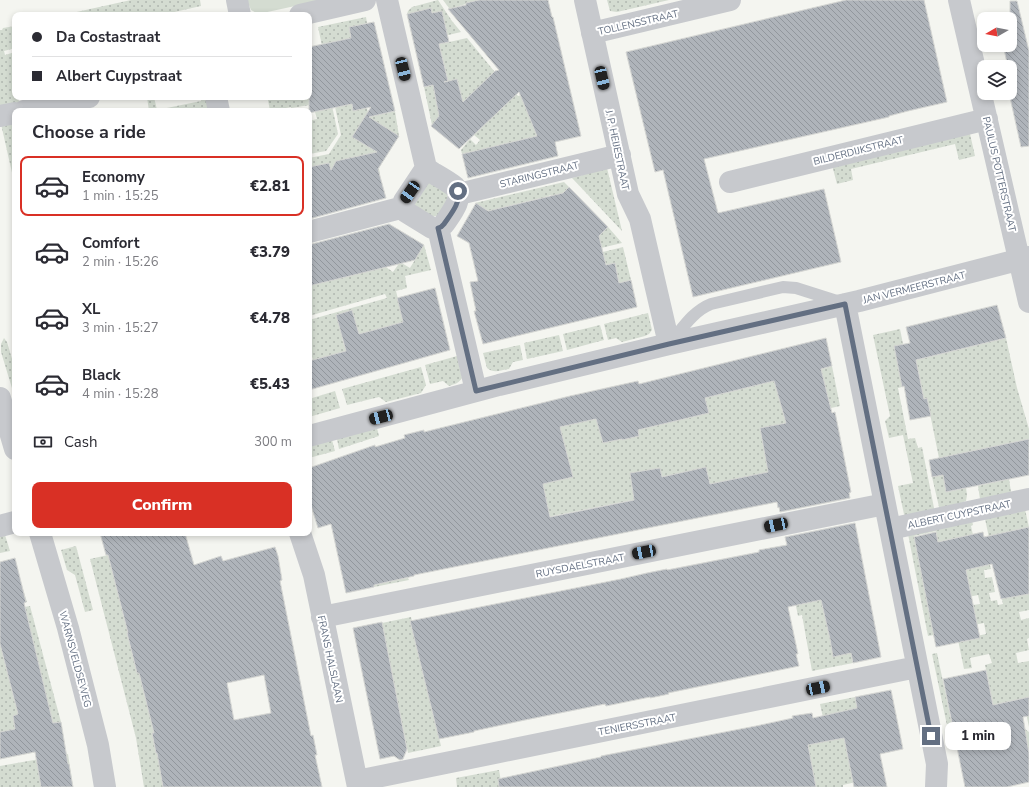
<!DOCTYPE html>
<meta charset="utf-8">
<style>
:root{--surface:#fff;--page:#f7f7f7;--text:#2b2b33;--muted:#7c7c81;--line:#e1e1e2;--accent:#d93025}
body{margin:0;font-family:"Nunito Sans",sans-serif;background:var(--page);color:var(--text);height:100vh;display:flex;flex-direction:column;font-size:15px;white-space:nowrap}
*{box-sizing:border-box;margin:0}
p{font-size:13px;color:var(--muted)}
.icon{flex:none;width:22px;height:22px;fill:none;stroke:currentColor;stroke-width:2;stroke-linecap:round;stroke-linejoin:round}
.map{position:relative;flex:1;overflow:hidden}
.sheet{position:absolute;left:12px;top:108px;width:300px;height:428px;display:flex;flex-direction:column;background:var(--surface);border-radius:8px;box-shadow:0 2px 6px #0003}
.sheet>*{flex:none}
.hud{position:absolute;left:12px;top:12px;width:300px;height:88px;border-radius:8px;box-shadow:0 2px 6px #0003;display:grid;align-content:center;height:88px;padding:0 20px;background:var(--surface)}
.needle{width:26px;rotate:261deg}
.buttons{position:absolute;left:977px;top:12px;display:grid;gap:8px}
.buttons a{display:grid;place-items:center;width:40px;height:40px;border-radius:8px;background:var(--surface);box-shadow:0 2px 6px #0003;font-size:20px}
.end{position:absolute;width:18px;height:18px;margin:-9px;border:5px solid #636f82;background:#fff;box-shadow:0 0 0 2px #fff}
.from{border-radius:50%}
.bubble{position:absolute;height:28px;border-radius:8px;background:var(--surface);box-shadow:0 2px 6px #0003;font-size:13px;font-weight:800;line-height:28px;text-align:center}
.car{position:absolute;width:12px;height:24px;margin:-12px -6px;border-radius:5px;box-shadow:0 0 3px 1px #0007;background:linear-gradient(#222 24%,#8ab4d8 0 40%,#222 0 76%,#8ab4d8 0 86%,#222 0)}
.hud b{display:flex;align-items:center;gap:14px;height:38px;font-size:15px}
.hud b+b{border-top:1px solid var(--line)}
.hud i{width:10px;height:10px;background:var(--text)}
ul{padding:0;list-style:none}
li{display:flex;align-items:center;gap:12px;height:60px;margin:0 8px 6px;padding:0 12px;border:2px solid transparent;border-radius:8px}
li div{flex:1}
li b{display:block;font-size:15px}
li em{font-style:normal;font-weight:800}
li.active{border-color:var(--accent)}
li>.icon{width:36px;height:36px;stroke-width:1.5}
h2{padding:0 20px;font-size:18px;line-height:48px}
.pay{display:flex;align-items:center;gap:10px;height:44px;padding:0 20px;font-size:15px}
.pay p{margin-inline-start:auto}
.cta{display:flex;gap:8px;margin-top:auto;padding:8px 20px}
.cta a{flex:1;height:46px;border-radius:8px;background:var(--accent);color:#fff;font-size:16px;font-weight:800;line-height:46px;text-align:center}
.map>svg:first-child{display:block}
</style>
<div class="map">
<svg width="1029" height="787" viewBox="0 0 1029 787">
<defs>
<pattern id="grass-dots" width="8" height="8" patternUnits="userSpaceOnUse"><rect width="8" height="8" fill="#d4dcd1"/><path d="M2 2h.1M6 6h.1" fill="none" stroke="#b0b7af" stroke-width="1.8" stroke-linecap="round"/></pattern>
<pattern id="building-back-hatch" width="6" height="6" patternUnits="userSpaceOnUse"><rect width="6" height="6" fill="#afb4ba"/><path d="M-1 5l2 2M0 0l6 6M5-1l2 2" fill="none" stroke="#92979d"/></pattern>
</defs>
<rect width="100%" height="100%" fill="#f4f5f0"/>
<path fill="url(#grass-dots)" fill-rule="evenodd" d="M131,0H200L201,6L161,15H63Z
M438,0L452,21L461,32L444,36L445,43L467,38L494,71L518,96L522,95L466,31L443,0H479L456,7L559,132L462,154L461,150L470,139L476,145L480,140L474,135L432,125L424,87L433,85L437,103L461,97L458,80L448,82L431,9L407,14L408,11L412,7Z
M607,0H669L617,12L610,11Z
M366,17L367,23L349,28L369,117L395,111L399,136L379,168L380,174L309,192V158L329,154L341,135L318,27Z
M15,26V48L4,51L5,55L15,52V75L13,76L15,83V97H18L19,102L0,106V30H2L3,28Z
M328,87L338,134L326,151L309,154V121L317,119L315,112L316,104L291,108V107L270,111L268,100L282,97H309Z
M147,97H154L157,110L201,101V97H208L211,111H149Z
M15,121V186L1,124Z
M970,134L975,156L959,160L955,144L851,169L853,180L837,184L832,165Z
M607,168L622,231L572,178Z
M426,181L446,191L448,198L440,215C429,219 424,213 415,208L414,194Z
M564,182L569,187L556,200L551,195L545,197L547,205L591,244L608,227L622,243L584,252H603L623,247L631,280L619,283L615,263L606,265L508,251L473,259L471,251L474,245L497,216L475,203ZM541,198L510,232L504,207Z
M393,226L379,248L383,265L393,272L400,262L410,268L424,245L431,270L405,276L407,288L396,291L399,303L439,308L444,324L431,327L414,319L342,339L346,351L313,360L309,347V320L387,298L385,294L309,316V271L367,231Z
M648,313L652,330L649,334L645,336L622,342L616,338L608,340L604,324Z
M600,325L604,340L567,350L563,334Z
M900,329L903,344L902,387L898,388L908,439L915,438L918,448L922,447L935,513L905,519L898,486L913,483L903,435L889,438L885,421L890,416L873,335Z
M559,335L563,351L527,359L524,343Z
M4,338L7,342L15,369V398L1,352V344Z
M1006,338L1017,388L1029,429V439L939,458L927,399H924L916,360Z
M520,345L523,360L513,362L509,369C501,370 494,374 487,368L483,353Z
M457,356L462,378C459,383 455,384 449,386L443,381L430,384L425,365Z
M832,366L840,406L786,418L812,477L758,475L532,520L393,541L401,579L408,578L409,580L374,587L361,526L309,496L458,452L585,421Z
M421,367L426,385L421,393L386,402L379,397L347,405L342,389Z
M335,391L340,408L309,417V399Z
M377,428L379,436L339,449L337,439Z
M332,440L335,451L309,458V447Z
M943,475L947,492L966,488L967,495L966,501L940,511L932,477Z
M1009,479L1011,492L980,499L978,486Z
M1024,505L1029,527L1007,532L1029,587V610L1019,612L1021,620L1029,618V638L1027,639L1029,650L1016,653L1018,663L1029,661V727L1023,699L1006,702L1025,729L1029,732V753L1026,738L995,713L991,695L978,697L966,678L987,674L985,665L992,663L989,654L970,658L972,668L964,669L958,640L986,634L984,623L963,627L973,605L980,604L978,595L959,599L967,576L960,537L938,542L936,531L914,536L934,635L928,636L907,529L971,516L973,525L971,526L973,535L989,562L991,569L984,570L985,578L992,577L995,592L989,593L991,601L997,600L998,605L1003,604L984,514Z
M827,531L853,663L812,671L802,615L798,616L794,596Z
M5,535L10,551L0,553V537Z
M76,546L93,610L85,612L75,575L67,570L61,550Z
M108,555L128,633L127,634L137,673H139L154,733H152L156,753L158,752L163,787H144L136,738L90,559Z
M22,586L27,602L23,603L24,607L30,606L61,722L65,746L0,759V592Z
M411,617L441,746L408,753L382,623Z
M937,653L954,734L949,735L932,654Z
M855,697L861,725L856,782L843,785V787H600L828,740L820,704Z
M68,754L73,787H0V766Z
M499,770L502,787H457L456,778Z"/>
<path fill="#d4dcd1" d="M247,0H323L258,14L251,10Z"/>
<path fill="url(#building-back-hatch)" stroke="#d5d6d3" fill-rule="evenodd" d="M479,0H548L552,17H553L581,136L555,142L558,156L468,178L462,154L537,136L519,92L459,149L431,126L439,116L433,85L424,87L407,14L431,8L432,13L442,11L449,42L439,44L448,81L444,82L457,79L463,102L495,71L499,70L448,9L466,5V3Z
M846,0H924L947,102L908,111L889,116V117L704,159L718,213L824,189L841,262L693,297L663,170L655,172L626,52Z
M1010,1H1017L1029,51V146L1021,147L1009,93H1014L1010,75V67H1008L1003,45H1010Z
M374,22L395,111L369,117L399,136L378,169L386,198L309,219V167L329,163L331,170L336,161L377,152L352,137L371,107L353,111L352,104L309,113V47L351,38L349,27Z
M569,187L608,227L599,236L606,265L615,263L619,283L631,280L637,307L483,344L474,311H476L470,282L478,281L469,243L457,236L476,203L488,211L563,193Z
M389,224L424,245L415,260L309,286V244H312Z
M435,288L450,350L309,390V361L346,351L336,315L352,310L359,334L385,327L403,322L397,298Z
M997,305L1006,338L916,360L924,399L927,398L931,416L910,420L904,386L902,387L894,346L910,343L906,327Z
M826,338L832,366L821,369L832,413L835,412L851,492L849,493L850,498L780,512L779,507L778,508L777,502L414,575V576L374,585V587L346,593L331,524L318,528L309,499V468L375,445V447L405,438L404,435L424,430V432L570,396L638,381L639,384ZM774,381L786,423L760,428L768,472L710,484L706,467L662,477L660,468L630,473L634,500L550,517L543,484L573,477L560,427L596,419L603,443L622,439V440L639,436L638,430L709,413L705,398Z
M1029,439V475L946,492L943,475L932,477L929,460Z
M855,523L881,657L853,663L851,653L833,657L830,639L821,600L788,607L798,654H796L799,666L668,693L669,694L650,698V697L606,706L605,704L525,720L474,731V732L439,739L410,621L621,579L647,573L667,569V570L759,552V550L787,545L785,537Z
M1029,527V594L1001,599L992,564L966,570L980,638L936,647L914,537L936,532L938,542L983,532L984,537Z
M100,533H185L194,565L221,556L223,561L275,547L278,556L282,580L280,581L311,736L313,735L317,755H315L322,787H163L157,753H156L152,733H154L139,673H137L127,633H128L108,555H106ZM264,675L271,713L234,720L227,683Z
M15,558L26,602L24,603L53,723L61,722L68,764H69L73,787H41L35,752L0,759V732L15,729L13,716L18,714L0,644V562Z
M382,622L407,749L403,759L400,760L394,756L380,759L353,628Z
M986,670L993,705L1029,697V716L1023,717L1029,753V782L1007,787H965L943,679Z
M891,690L903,749L880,754L887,787H854L844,738L808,745L816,787H499L498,779L601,757V756L756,726L793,718L792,716L812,713L813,718L857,708L855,697Z"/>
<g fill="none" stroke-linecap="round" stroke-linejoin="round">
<path stroke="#c7c9cd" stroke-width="12" d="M671,342C682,329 693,311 711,304L783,287L796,288L840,302"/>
<path stroke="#c7c9cd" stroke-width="22" d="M237,0L240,15
M387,0L427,172
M585,0L628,194L640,219L669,344
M959,0L1029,302
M300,15L365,0
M592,33L730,0
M216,97L219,111
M24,111L89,97
M0,116L15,113
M430,171L433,173C440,177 449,182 455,187C465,197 450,215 444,224C440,228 437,229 432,228L406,212C403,209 403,205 404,201L422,174L425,172Z
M730,182L987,119
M459,194L620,155
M438,228L476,391
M309,232L404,207
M845,304L937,764L936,787
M0,398L15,449
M309,436L499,385L669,344L859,301L1029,257
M0,526L15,522
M890,529L1029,499
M40,533L68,628L98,745L105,787
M300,533L314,575L358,787
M322,617L885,504
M357,781L917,667"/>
</g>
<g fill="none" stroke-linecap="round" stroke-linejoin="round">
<path stroke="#636f82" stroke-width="5" d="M458,191C461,203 450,215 444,224L441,227L438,228L476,391L669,344L845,304L931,736"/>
</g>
<g text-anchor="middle" stroke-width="4" stroke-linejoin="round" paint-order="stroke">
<g font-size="10" fill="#636f82" stroke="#fff">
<text transform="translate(638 22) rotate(-13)" y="4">TOLLENSSTRAAT</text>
<text transform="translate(618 150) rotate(78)" y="4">J. P. HEIJESTRAAT</text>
<text transform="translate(858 150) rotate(-14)" y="4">BILDERDIJKSTRAAT</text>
<text transform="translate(539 174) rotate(-14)" y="4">STARINGSTRAAT</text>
<text transform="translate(1000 174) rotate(77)" y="4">PAULUS POTTERSTRAAT</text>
<text transform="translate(914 287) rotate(-14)" y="4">JAN VERMEERSTRAAT</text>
<text transform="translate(959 514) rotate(-12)" y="4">ALBERT CUYPSTRAAT</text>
<text transform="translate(580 565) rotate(-11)" y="4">RUYSDAELSTRAAT</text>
<text transform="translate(76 659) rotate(75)" y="4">WARNSVELDSEWEG</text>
<text transform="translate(331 659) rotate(78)" y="4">FRANS HALSLAAN</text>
<text transform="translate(637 724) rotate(-11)" y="4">TENIERSSTRAAT</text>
</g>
</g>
</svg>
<div class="buttons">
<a><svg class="needle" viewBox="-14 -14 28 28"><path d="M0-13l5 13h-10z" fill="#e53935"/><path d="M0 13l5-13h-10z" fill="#7c7c81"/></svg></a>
<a><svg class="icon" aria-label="layers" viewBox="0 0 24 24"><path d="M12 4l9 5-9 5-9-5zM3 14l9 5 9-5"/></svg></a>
</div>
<i class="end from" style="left:458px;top:191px"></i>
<i class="end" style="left:931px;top:736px"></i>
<div class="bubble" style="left:945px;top:722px;width:66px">1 min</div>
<i class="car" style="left:403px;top:69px;rotate:166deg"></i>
<i class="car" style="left:602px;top:78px;rotate:167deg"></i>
<i class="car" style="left:410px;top:192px;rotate:215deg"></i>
<i class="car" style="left:381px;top:417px;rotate:255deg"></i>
<i class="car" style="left:776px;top:525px;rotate:258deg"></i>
<i class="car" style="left:644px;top:552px;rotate:259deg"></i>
<i class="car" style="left:818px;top:688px;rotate:78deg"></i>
<div class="hud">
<b><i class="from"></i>Da Costastraat</b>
<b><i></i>Albert Cuypstraat</b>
</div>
<section class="sheet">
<h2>Choose a ride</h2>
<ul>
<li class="active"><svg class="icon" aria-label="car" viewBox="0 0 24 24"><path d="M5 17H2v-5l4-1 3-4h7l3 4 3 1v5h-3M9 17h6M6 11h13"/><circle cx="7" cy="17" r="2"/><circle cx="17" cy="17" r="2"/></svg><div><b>Economy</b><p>1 min · 15:25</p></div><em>€2.81</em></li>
<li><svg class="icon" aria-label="car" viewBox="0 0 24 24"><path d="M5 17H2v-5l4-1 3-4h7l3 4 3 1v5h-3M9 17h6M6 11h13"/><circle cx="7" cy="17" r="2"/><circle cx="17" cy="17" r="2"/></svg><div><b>Comfort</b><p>2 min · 15:26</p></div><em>€3.79</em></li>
<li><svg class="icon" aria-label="car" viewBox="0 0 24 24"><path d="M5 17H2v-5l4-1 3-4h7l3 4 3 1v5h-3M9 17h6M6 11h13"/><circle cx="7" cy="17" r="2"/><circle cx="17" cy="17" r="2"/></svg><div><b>XL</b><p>3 min · 15:27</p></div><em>€4.78</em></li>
<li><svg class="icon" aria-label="car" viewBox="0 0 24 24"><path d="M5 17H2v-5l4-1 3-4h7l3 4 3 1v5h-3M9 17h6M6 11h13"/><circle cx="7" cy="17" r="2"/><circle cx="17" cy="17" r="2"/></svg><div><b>Black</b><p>4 min · 15:28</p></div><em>€5.43</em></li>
</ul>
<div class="pay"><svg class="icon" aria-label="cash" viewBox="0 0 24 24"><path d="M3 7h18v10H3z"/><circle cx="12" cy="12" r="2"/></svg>Cash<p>300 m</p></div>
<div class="cta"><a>Confirm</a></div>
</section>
</div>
